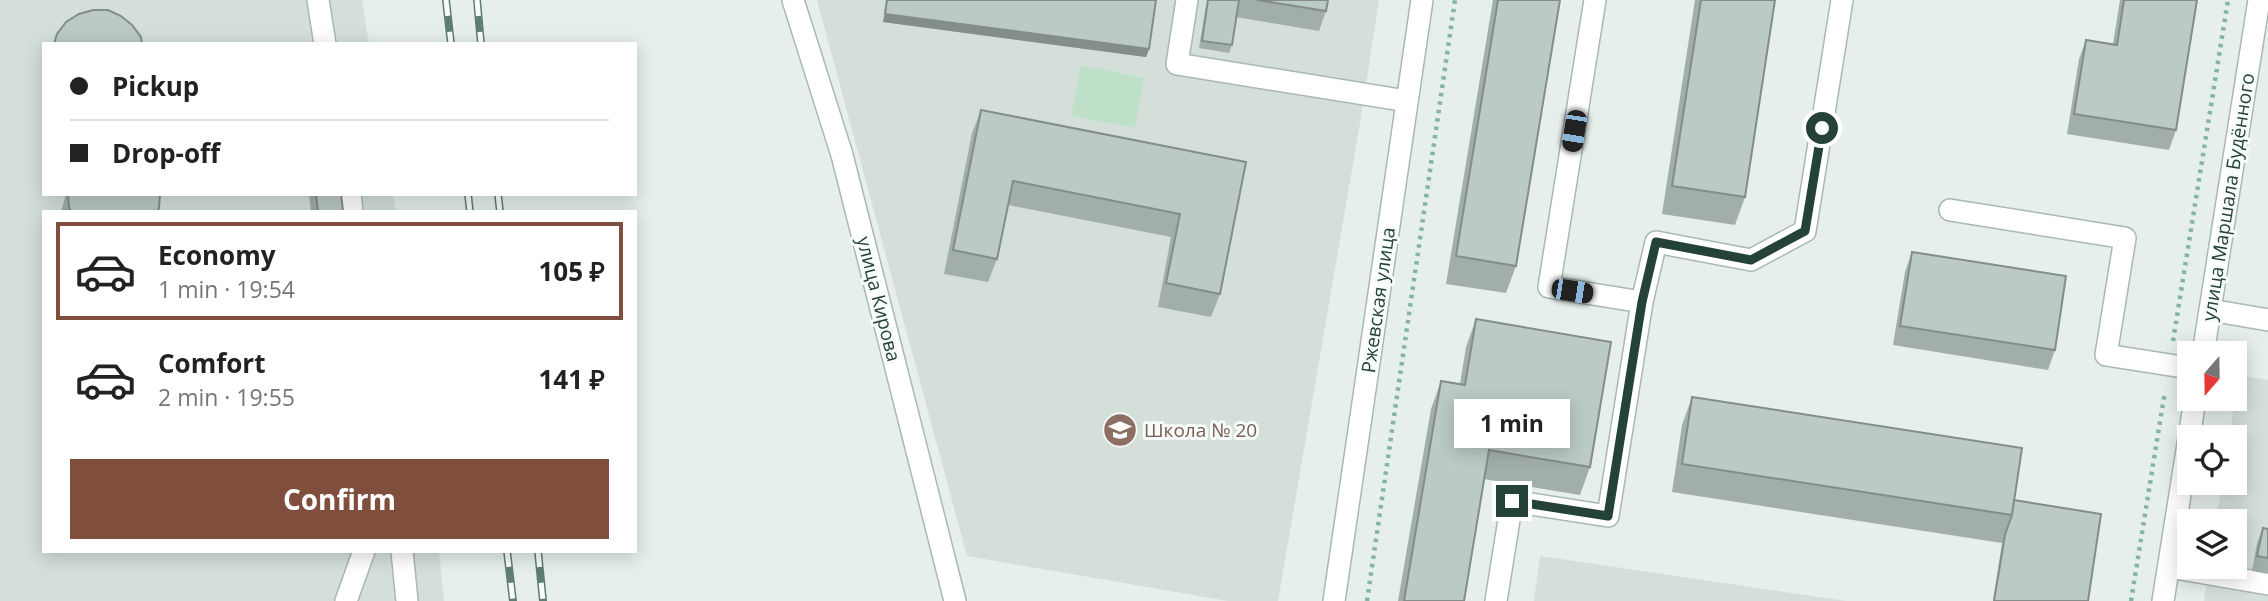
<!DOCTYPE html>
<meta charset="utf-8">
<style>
:root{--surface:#fff;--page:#f6f6f6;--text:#222;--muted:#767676;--line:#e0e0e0;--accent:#804e3d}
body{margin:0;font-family:"Open Sans",sans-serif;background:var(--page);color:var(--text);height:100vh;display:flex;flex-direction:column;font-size:26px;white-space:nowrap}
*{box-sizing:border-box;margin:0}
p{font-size:23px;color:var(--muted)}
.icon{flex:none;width:38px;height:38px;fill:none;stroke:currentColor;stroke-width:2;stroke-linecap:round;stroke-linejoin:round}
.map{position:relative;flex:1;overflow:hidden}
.details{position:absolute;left:42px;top:210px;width:595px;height:343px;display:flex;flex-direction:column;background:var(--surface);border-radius:0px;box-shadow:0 4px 18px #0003}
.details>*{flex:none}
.banner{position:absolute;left:42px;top:42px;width:595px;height:154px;border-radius:0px;box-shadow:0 4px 18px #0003;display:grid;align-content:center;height:154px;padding:0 28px;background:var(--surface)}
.needle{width:46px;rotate:200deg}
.buttons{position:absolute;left:2177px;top:341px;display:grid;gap:14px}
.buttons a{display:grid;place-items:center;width:70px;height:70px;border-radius:0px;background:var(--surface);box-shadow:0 4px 18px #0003;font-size:35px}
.end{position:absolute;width:32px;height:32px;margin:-16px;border:9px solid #24423a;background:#fff;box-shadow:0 0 0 4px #fff}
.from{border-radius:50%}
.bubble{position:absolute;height:49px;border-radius:0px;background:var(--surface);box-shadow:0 4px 18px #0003;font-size:23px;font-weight:700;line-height:49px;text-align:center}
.car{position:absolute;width:21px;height:42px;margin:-21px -10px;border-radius:9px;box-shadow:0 0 5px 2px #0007;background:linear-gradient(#222 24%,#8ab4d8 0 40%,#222 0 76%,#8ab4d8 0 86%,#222 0)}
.banner b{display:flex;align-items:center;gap:24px;height:66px;font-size:26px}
.banner b+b{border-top:2px solid var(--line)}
.banner i{width:18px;height:18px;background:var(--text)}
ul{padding:12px 0 0;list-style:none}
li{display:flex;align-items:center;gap:21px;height:98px;margin:0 14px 10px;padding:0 14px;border:4px solid transparent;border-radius:0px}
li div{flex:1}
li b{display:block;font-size:26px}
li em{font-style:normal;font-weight:700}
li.active{border-color:var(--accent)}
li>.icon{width:63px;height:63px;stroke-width:1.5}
.action{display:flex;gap:14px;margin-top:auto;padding:14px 28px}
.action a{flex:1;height:80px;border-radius:0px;background:var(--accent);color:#fff;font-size:28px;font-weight:700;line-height:80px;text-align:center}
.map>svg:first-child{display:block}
</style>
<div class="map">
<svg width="2268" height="601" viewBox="0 0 2268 601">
<rect width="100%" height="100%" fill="#e6efeb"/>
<path fill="#d4dfda" d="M0,0H362L369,44H44V194H393L396,212H44V551H439L444,601H0Z
M817,0H1379L1360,123L1278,601H1228L967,556Z
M2239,375L2268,380V601H2204L2209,567H2235V522L2216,521L2222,483H2235V438L2229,437Z
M1540,556L1846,601H1534Z"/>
<path fill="#bfe0c8" d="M1081,65L1144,78L1135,128L1071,116Z"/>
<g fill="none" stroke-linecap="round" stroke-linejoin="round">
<g stroke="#a8b8b2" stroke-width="24">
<path id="minor" d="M318,0L325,44
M793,0L842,155L955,601
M1187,0L1177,64L1407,101
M350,194L352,212
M1950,210L2125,238L2106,355L2189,368
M1642,302L1656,242L1751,260L1805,231L1842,0
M2210,310L2268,320
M2203,354L2259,0
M2189,438L2195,399
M402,551L407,601
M2169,567L2268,584
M346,601L364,551
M1334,601L1422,0
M1496,601L1512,501L1608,516L1642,302L1549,287L1595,0
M2163,601L2189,438"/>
</g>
<path stroke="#86b3a5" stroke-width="4.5" stroke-dasharray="3.5 5" stroke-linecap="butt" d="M2173,341L2228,0
M1367,601L1455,0
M2131,601L2165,391"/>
<use href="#minor" stroke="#fff" stroke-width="21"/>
<g stroke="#5f7d75" stroke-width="8">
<path id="rail" d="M446,0L451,44
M477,0L481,44
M468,194L470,212
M498,194L500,212
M507,551L513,601
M538,551L543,601"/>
</g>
<use href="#rail" stroke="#f7fbf9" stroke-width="5" stroke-dasharray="16" stroke-linecap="butt"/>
</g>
<path fill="#a1aea9" d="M886,0H1156L1149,49L1146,57L883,22Z
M1207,0H1328L1326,11L1319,31L1236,17L1232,45L1229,53L1199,48Z
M1493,0H1560L1516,266L1506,293L1446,284Z
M1695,0H1775L1745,197L1735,225L1662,214Z
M2120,0H2197L2176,130L2169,150L2067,134L2079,59L2086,40L2113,44Z
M981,110L1246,162L1220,294L1211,317L1158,307L1171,237L1008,205L997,259L988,282L944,274L972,133Z
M66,194H160L157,212H61Z
M309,194H341L343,212H311Z
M1912,252L2055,350L2048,370L1893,345L1905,272Z
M1476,319L1590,467L1580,495L1484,479L1464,601H1398L1431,409L1441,381L1460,384L1466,347Z
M1692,397L2014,500L2088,601H1993L2002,543L1672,492L1682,425Z
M2263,528L2268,529V574L2252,571L2257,543Z"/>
<path fill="#838d89" d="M885,14L1149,49L1146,57L883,22Z"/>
<path fill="#bbcac4" stroke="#838d89" stroke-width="2" d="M887,0H1156L1149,49L885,14Z
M1208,0H1239L1232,45L1202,41Z
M1257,0H1328L1326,11Z
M1498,0H1560L1516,266L1456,256Z
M1701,0H1775L1745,197L1672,186Z
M2124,0H2197L2176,130L2074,114L2086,40L2117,45Z
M93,10H108L121,16L132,25L141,37L142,44H54L57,34L66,22L79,14Z
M981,110L1246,162L1220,294L1166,283L1180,214L1013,181L997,259L953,250Z
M68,194H160L159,208L157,212H71L69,207Z
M316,194H341L343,211L318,212Z
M1912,252L2066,276L2055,350L1900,326Z
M1476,319L1611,342L1590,467L1489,450L1464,601H1404L1441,381L1465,385Z
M1692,397L2022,448L2012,515L1682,464Z
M2014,500L2101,514L2088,601H1994L2005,535L2012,515Z
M2263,528L2268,529V558L2257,556Z"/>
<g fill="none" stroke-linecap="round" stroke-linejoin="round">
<path stroke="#24423a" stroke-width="9" d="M1512,501L1608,516L1642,302L1656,242L1751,260L1805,231L1822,128"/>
</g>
<defs>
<g id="school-disc" transform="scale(1.75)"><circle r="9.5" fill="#8d6e63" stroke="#f7fbf9"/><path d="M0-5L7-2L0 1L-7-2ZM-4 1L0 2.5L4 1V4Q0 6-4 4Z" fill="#fff"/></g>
</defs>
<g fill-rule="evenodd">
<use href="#school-disc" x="1120" y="430"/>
</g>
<g text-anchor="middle" stroke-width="6" stroke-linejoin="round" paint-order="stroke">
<g font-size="19" fill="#24423a" stroke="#f7fbf9">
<text transform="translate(2228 197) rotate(-81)" y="7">улица Маршала Будённого</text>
<text transform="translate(879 299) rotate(76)" y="7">улица Кирова</text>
<text transform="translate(1378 300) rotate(-82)" y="7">Ржевская улица</text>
</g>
<g font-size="19" fill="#785e54" stroke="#f7fbf9" text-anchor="start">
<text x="1144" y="437">Школа № 20</text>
</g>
</g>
</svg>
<div class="buttons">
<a><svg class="needle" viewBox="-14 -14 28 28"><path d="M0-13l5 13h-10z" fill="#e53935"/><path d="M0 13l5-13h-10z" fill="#767676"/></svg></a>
<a><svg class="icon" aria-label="locate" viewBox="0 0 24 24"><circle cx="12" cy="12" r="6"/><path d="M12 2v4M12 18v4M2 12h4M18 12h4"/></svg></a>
<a><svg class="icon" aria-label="layers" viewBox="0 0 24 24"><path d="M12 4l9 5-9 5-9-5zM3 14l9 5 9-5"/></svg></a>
</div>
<i class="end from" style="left:1822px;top:128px"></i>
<i class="end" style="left:1512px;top:501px"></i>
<div class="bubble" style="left:1454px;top:399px;width:116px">1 min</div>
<i class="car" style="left:1574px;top:131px;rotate:189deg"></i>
<i class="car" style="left:1572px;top:291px;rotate:99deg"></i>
<div class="banner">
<b><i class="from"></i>Pickup</b>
<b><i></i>Drop-off</b>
</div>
<section class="details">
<ul>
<li class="active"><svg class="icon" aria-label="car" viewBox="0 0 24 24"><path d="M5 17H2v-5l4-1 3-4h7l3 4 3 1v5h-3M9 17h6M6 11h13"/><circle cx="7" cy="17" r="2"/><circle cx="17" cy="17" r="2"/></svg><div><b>Economy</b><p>1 min · 19:54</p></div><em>105 ₽</em></li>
<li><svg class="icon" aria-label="car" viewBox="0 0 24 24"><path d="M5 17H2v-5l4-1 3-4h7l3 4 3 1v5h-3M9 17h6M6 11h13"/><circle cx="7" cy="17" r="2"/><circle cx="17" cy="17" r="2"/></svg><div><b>Comfort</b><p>2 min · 19:55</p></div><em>141 ₽</em></li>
</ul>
<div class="action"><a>Confirm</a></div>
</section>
</div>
